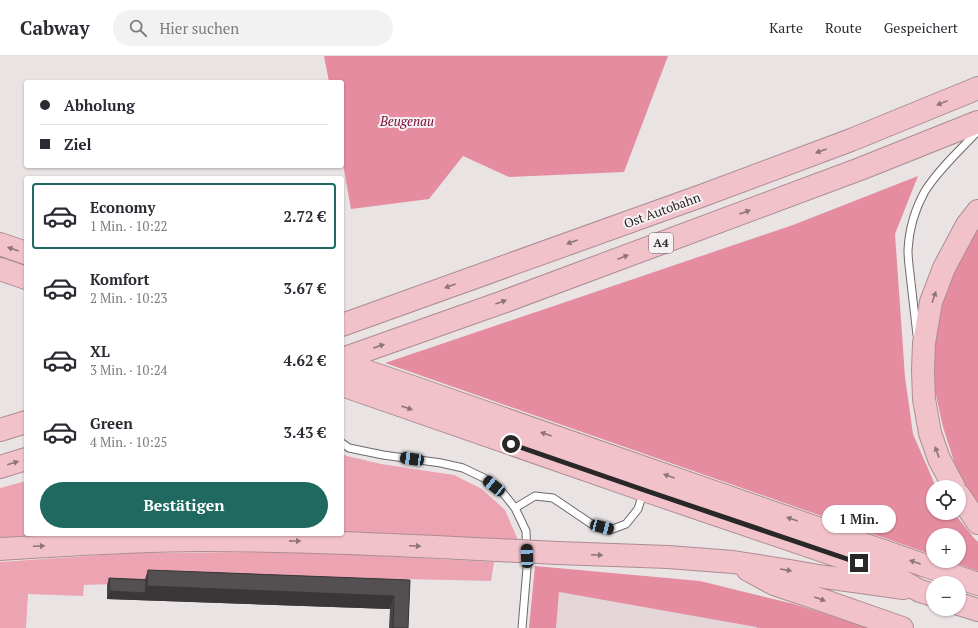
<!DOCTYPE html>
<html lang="de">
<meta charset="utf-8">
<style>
:root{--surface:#fff;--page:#f2f2f3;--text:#2b2b33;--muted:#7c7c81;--line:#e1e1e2;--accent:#1f6961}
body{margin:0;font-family:"PT Serif",serif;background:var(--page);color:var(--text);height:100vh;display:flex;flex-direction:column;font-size:15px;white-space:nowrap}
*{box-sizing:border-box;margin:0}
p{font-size:13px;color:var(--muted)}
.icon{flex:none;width:22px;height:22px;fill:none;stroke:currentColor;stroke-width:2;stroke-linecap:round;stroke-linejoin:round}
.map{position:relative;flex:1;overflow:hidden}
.side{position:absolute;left:24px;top:120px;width:320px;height:360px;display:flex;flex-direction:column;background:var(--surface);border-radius:4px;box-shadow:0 1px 3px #0004}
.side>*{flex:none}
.banner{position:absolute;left:24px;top:24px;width:320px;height:88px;border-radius:4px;box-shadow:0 1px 3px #0004;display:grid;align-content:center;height:88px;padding:0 16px;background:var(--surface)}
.fabs{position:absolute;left:926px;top:424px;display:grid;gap:8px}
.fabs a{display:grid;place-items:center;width:40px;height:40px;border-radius:50%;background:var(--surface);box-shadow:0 1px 3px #0004;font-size:20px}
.end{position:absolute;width:18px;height:18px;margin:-9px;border:5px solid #2a2728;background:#fff;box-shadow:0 0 0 2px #fff}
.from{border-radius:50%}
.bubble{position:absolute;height:28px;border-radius:14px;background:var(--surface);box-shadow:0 1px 3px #0004;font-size:13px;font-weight:700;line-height:28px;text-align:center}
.car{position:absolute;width:12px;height:24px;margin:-12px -6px;border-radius:5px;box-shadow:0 0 3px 1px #0007;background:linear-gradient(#222 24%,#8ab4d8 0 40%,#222 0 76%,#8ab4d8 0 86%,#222 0)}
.banner b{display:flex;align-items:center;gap:14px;height:38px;font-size:15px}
.banner b+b{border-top:1px solid var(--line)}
.banner i{width:10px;height:10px;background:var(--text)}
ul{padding:7px 0 0;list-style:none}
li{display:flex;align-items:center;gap:12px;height:66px;margin:0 8px 6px;padding:0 8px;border:2px solid transparent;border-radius:4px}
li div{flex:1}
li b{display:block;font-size:15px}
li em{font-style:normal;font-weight:700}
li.current{border-color:var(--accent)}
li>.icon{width:36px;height:36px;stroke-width:1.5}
.primary-button{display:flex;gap:8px;margin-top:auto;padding:8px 16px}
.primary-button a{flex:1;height:46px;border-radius:24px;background:var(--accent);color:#fff;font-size:16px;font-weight:700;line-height:46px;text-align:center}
header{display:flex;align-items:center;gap:24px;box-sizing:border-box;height:56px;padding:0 20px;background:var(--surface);border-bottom:1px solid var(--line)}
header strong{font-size:19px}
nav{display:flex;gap:22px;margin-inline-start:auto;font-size:14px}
.search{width:280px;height:36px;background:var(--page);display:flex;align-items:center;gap:10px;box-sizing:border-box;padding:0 14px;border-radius:22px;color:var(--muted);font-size:15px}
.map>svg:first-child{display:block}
</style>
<header>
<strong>Cabway</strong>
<div class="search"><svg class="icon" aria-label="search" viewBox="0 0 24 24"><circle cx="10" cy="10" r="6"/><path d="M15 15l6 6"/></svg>Hier suchen</div>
<nav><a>Karte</a><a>Route</a><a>Gespeichert</a></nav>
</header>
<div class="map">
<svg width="978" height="572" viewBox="0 0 978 572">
<rect width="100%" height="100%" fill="#e9e3e4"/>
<path fill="#e4d5d8" d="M559,536L756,571L758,572H556Z"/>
<path fill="#eca4b3" d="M342,398L347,400L381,408L454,419L482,433L505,454L518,484L342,478Z
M26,425V478H59L34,479L0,482V432Z
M306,496L494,506L491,525L406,523L405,537L144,527L84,529L83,540L28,538L26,572H0V506L131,497Z"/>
<path fill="#e58ca0" d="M324,0H668L624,116L509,121L463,100L429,143L351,153L342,103V26H329Z
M918,120L895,178L905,321L913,378L936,431H933V457H954L974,482L978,486V515L950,505H959V479H933V499L385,307L793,169Z
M978,167V448L959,421L943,371L932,321L936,266L952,219Z
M535,510L700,525L794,548L869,572H758L756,571L559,536L556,572H529Z"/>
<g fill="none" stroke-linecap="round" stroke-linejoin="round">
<g stroke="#6d6869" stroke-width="9">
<path id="lane" d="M917,279C915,262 913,245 911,227C910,216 908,205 908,194C909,173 915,153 925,135C939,113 960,94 978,75
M342,387L349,392L383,399L441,407L463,412L486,423L503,437L515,452L526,475L527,512L522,572
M515,452L535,440L553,442L593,469L610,474L626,468L638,453L643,437"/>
</g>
<g stroke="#ac8c92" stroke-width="24">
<path id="highway" d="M0,188L26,197
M0,213L26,222
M342,269L701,140L851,84L978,32
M342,303L503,246L860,113L978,66
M342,307L401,327L978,528
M342,329L644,434L888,517L920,535L933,539
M0,374L26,366
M0,411L26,403
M954,431L939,403L930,377L924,343L923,314L924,287L931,246L944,212L967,169L978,155
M959,439L978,467
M0,493C67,489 133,484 200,484C299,484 398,489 497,494
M558,497L668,501L733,506L790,515L825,521L904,532
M748,514L774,528L813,541L902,572
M959,548L978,554"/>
</g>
<use href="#lane" stroke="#fff" stroke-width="7"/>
<use href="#highway" stroke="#f2c2cb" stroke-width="22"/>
<g stroke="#ac8c92" stroke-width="24" stroke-linecap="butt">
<path id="highway-bridge" d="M497,494L558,497"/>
</g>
<use href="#highway-bridge" stroke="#f2c2cb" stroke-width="22"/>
</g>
<path fill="#484445" d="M148,514L410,524L408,572H389L390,553L107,543V529L109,522L145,523Z"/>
<path fill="#3b3738" d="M147,530L394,540L390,553L107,543L110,535L145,537Z"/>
<path fill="#544f50" stroke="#3b3738" d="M148,514L410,524L408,572H393L394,540L147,530Z
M109,522L146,524L145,537L110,535Z"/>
<defs><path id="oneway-solid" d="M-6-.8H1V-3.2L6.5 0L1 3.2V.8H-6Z"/></defs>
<g fill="#8e747a">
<use href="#oneway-solid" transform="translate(942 47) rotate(158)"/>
<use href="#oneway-solid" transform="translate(821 95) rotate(160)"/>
<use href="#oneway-solid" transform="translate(745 156) rotate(-20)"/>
<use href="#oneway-solid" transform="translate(572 186) rotate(160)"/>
<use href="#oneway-solid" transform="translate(13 193) rotate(-161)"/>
<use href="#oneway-solid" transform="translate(623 201) rotate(-21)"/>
<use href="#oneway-solid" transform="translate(450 230) rotate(160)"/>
<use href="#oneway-solid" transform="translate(934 241) rotate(-71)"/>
<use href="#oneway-solid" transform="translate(501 246) rotate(-20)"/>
<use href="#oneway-solid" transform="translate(379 290) rotate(-19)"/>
<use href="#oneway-solid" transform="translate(407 352) rotate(19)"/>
<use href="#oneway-solid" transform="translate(546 378) rotate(-161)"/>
<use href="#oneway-solid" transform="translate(937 396) rotate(-110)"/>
<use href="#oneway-solid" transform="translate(13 407) rotate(-17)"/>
<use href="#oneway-solid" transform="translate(669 420) rotate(-161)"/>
<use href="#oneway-solid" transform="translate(792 463) rotate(-161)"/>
<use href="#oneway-solid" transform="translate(295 485) rotate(1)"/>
<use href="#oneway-solid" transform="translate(39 490) rotate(-3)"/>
<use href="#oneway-solid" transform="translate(415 490) rotate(3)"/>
<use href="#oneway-solid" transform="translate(597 499) rotate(2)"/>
<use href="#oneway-solid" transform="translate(915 506) rotate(-161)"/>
<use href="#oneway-solid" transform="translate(786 514) rotate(9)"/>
<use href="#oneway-solid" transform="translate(820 543) rotate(20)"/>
</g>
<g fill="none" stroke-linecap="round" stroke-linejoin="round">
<path stroke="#2a2728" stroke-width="5" d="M511,388L644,434L859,507"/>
</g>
<g text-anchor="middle" stroke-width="4" stroke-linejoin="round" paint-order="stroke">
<rect fill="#f7f0f2" stroke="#686365" stroke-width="1" x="649" y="177" width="24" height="20" rx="3"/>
<g font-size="12" font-weight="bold" fill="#2a2728">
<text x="661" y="191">A4</text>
</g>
<g font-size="13" font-style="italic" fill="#760935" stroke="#f7f0f2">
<text x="407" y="70">Beugenau</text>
</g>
<g font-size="13" fill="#2a2728" stroke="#f7f0f2">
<text transform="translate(662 154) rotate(-20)" y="5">Ost Autobahn</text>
</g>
</g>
</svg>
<div class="fabs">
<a><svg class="icon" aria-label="locate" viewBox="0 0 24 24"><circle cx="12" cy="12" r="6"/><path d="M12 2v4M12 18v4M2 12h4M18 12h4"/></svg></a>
<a>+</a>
<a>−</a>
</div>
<i class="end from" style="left:511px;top:388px"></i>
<i class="end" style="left:859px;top:507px"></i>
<div class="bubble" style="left:822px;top:449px;width:74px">1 Min.</div>
<i class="car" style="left:412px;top:403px;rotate:278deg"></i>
<i class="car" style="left:494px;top:430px;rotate:309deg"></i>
<i class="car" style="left:602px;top:471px;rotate:105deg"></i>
<i class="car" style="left:527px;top:500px;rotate:358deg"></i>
<div class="banner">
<b><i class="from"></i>Abholung</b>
<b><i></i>Ziel</b>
</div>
<section class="side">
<ul>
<li class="current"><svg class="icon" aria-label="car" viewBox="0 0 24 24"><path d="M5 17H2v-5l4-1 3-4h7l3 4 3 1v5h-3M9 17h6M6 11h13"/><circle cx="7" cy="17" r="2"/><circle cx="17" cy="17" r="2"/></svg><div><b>Economy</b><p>1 Min. · 10:22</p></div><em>2.72 €</em></li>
<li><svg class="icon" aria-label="car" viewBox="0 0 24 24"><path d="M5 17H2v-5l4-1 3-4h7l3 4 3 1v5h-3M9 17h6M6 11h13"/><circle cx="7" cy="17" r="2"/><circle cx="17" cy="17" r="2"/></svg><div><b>Komfort</b><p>2 Min. · 10:23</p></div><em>3.67 €</em></li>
<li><svg class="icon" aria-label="car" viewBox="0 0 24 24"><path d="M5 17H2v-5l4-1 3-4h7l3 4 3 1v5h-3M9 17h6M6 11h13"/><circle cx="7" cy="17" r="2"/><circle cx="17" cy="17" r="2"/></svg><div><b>XL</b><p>3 Min. · 10:24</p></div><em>4.62 €</em></li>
<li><svg class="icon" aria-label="car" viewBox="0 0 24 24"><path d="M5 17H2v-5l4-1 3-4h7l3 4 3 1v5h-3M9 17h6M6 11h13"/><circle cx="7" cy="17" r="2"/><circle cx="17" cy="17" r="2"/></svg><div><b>Green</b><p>4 Min. · 10:25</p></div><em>3.43 €</em></li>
</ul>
<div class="primary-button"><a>Bestätigen</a></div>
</section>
</div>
